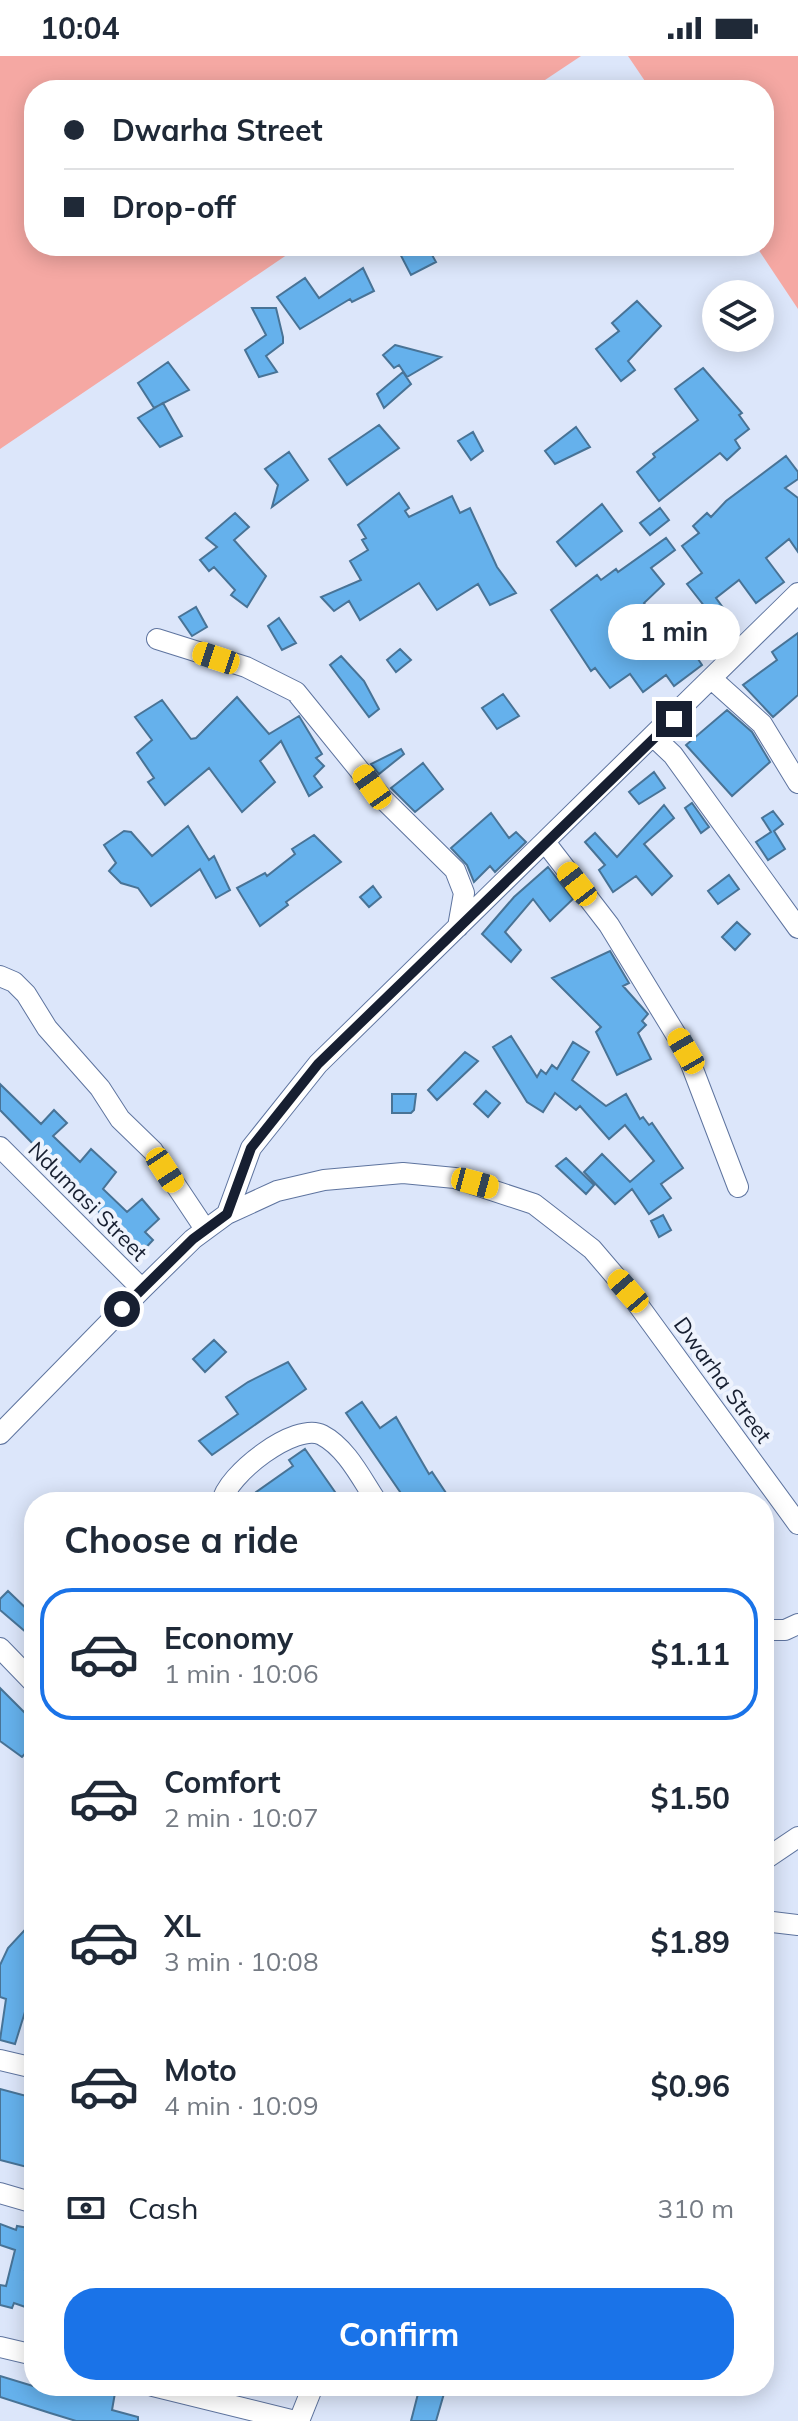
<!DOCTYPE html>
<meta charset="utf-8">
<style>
:root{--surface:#fff;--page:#f6f6f7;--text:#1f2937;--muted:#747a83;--line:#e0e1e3;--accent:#1a73e8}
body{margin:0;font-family:Mulish,sans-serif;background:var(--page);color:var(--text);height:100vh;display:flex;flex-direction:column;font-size:30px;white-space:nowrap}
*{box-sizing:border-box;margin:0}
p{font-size:26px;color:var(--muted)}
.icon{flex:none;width:44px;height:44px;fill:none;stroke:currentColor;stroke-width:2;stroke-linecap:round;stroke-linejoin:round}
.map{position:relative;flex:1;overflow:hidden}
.details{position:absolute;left:24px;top:1436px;width:750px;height:904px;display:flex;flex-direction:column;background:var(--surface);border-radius:32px;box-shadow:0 4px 20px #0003}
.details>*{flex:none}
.guide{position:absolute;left:24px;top:24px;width:750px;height:176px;border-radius:32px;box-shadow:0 4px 20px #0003;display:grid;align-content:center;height:176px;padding:0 40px;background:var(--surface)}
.fabs{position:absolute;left:702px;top:224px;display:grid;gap:16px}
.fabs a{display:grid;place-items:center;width:72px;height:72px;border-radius:50%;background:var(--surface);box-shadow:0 4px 20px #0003;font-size:40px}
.end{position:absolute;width:36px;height:36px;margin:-18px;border:10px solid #171f31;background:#fff;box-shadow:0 0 0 4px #fff}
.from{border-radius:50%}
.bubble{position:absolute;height:56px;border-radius:28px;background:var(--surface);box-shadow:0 4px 20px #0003;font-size:26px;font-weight:700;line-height:56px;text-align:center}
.car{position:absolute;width:24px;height:48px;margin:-24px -12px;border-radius:10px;box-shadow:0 0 6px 2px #0007;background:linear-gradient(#f5c518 24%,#345 0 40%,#f5c518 0 76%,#345 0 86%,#f5c518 0)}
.guide b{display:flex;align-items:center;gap:28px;height:76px;font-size:30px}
.guide b+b{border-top:2px solid var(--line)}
.guide i{width:20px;height:20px;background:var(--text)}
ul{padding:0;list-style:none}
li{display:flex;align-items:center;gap:24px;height:132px;margin:0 16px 12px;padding:0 24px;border:4px solid transparent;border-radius:32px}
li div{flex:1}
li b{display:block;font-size:30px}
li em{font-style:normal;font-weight:700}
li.on{border-color:var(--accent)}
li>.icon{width:72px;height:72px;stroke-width:1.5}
h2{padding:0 40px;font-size:36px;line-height:96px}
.pay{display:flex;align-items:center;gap:20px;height:88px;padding:0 40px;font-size:30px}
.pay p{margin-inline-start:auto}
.button{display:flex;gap:16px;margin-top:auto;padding:16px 40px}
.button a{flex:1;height:92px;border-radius:32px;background:var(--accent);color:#fff;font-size:32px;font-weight:700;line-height:92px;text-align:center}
.status{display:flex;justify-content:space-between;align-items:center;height:56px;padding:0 40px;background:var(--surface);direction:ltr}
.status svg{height:22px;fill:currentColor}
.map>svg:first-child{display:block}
</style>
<div class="status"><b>10:04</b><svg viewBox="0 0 49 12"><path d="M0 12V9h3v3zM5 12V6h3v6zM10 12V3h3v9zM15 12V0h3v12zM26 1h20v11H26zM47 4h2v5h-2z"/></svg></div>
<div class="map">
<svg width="798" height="2365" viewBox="0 0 798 2365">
<rect width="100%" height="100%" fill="#dce6fa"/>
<path fill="#f5a8a3" d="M0,0H581L530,34H34V190H300L0,393Z
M628,0H798V253L756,190H764V34H651Z"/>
<path fill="#65b1ec" stroke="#487396" stroke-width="2" d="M396,190H427L436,206L411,219Z
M363,212L374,235L352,246L350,243L300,273L277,241L305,222L319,242Z
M637,245L661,270L628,305L635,314L621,325L596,293L619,275L612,267Z
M252,252H276L283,281V287L266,300L277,316L259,321L245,294L266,279Z
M395,289L441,301L407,321L399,309L394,312L383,299Z
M168,306L189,334L154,352L138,327Z
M703,312L742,357L739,359L749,373L735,384L740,392L727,404L720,397L659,445L637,416L655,401L653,398L698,364L675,333Z
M403,316L411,328L384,352L377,338Z
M163,347L182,380L160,391L138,362Z
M379,369L399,392L347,429L329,403Z
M576,371L590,391L555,408L545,395Z
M473,376L483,395L471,404L458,385Z
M289,396L308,424L272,451L278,429L265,413Z
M786,400L798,416V423L785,432L798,442V496L789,483L766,502L784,526L756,547L739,524L716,542L732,564L706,584L709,589L696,600L702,609L674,630L666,619L643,636L630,618L610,632L595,612L591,615L551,554L597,519L601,524L616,513L618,516L666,482L675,494L651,512L664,528L644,547L668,579L705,551L687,528L702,517L682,490L699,477L693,470L707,457L711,461L726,445Z
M399,437L409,452L405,455L409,461L452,440L460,457L470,452L497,511L516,537L490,549L478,528L437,554L419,527L360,564L349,545L334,555L321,541L361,524L350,505L368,494L362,484L366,482L358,469Z
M602,448L622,475L576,510L557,486Z
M660,452L669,464L650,479L640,467Z
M235,457L249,471L234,484L266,520L247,551L231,539L235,534L214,511L209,515L200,504L217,491L206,482Z
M196,551L207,571L192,580L179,561Z
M279,562L296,587L282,594L268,570Z
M798,577V639L773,661L743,629L777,604L772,596Z
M400,593L411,604L396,616L387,604Z
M341,600L364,625L379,653L369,661L330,609Z
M503,638L519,660L497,673L482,652Z
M237,641L269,678L299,660L322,698L316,702L324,710L314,720L322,731L309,740L281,685L260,705L275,726L242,756L209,712L165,749L148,726L154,722L137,697L152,684L135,661L162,644L191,683L196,682Z
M727,654L752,676L770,706L732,740L686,689Z
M401,693L404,698L379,718L371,708Z
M423,707L443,733L415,756L391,732Z
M654,716L665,732L639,748L629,736Z
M692,747L709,771L701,777L685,752Z
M664,749L674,762L644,788L672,820L652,839L636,820L613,836L599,814L605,809L585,786L595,777L617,801Z
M773,755L783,768L774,775L785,793L768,804L756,786L771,776L762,762Z
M491,757L509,782L516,776L526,786L495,816L490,810L474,826L467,809L451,792Z
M188,770L209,804L214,800L230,834L216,842L200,813L151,850L138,832L121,827L109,815L116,807L104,789L124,775L131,776L152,800Z
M314,779L341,806L286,846L288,849L260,870L237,832L265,817L267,820L295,798L292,793Z
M548,811L573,843L550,865L533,843L505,876L521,894L511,906L482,878L514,841Z
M729,819L739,833L718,848L708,835Z
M373,830L381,841L369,851L360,841Z
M737,866L750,878L735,894L722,881Z
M610,895L629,927L623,930L648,958L642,965L646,969L638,977L651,1003L617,1019L596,976L601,971L552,922Z
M511,980L537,1021L541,1014L546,1018L552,1009L557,1013L573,986L589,996L572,1024L606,1050L626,1038L640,1063L643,1061L649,1069L652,1067L683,1112L661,1128L671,1142L649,1158L632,1133L615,1148L584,1116L602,1098L630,1126L654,1105L625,1069L609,1083L580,1050L576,1054L555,1037L543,1056L527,1046L493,991Z
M465,996L478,1005L437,1044L428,1034Z
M0,1028L41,1068L54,1054L67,1067L53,1080L80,1106L91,1093L116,1116L103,1133L127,1156L142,1143L159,1163L145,1176L153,1184L140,1198L0,1054Z
M486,1035L500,1047L488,1061L474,1048Z
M392,1038H416L414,1054L411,1057H392Z
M566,1102L594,1129L586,1138L556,1110Z
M663,1159L671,1174L659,1181L651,1165Z
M214,1284L226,1296L205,1316L193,1303Z
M288,1306L306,1333L212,1399L199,1385L238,1358L226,1341L248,1326Z
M362,1346L380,1372L396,1361L429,1418L432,1416L452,1446H407L346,1357Z
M305,1393L342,1446H242L293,1410L289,1404Z
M8,1535L34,1560V1583L0,1554V1543Z
M0,1632L34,1666V1688L22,1701L0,1685Z
M34,1864L29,1943L15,1988L0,1984L6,1943L0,1941V1909L8,1892Z
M0,2033L34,2042L31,2112L0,2104Z
M0,2168L16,2174L17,2170L34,2173L25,2214L34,2217V2254L14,2247L12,2252L0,2249V2229L6,2230L15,2194L0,2189Z
M0,2320L46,2334L47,2330H64L93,2338L94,2333L115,2337L112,2354L138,2361V2365H76L50,2357L0,2341Z
M420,2330L445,2334L436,2365H411Z"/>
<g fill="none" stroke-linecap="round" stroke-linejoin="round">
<g stroke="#5e749f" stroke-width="22">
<path id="minor" d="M157,583L246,611L296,636L382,742L455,814L464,837L458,871
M713,624L762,668L798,727
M654,681L673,699L798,872
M545,786L609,869L686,995L738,1131
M0,920L14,926L26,938L47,972L100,1032L120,1063L153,1095L205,1173
M0,1091L142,1233
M227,1158L251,1092L318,1008L798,537
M0,1378L142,1233L193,1183L227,1158L277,1135L324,1124L403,1117L455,1122L534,1148L592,1193L628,1235L798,1468
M222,1446C226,1419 296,1365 322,1379C347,1392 362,1424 377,1446
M764,1574H785L798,1568
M0,1592L34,1627
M764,1804L798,1781
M764,1865L798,1869
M0,2004L34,2012
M0,2137L34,2147
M0,2291L34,2299
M153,2330L295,2365
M299,2365L313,2330"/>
</g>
<use href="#minor" stroke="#fff" stroke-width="20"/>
</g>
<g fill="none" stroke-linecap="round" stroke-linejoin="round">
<path stroke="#171f31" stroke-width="10" d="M122,1253L193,1183L227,1158L251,1092L318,1008L674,663"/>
</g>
<g text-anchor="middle" stroke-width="8" stroke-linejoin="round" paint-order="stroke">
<g font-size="22" fill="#171f31" stroke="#eef3fd">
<text transform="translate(88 1145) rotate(45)" y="8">Ndumasi Street</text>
<text transform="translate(723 1324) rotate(54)" y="8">Dwarha Street</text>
</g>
</g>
</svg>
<div class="fabs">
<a><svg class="icon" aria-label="layers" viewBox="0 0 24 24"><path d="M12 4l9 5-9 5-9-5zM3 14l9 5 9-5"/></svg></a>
</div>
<i class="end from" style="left:122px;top:1253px"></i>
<i class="end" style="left:674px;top:663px"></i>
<div class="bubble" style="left:608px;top:548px;width:132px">1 min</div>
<i class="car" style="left:216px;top:602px;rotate:288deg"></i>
<i class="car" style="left:372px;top:731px;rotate:325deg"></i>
<i class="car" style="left:577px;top:828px;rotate:322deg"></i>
<i class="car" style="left:686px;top:995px;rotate:330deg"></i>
<i class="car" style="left:165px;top:1114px;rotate:147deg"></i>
<i class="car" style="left:475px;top:1127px;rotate:105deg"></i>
<i class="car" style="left:628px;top:1235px;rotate:319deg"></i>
<div class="guide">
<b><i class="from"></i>Dwarha Street</b>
<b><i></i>Drop-off</b>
</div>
<section class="details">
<h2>Choose a ride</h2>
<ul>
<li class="on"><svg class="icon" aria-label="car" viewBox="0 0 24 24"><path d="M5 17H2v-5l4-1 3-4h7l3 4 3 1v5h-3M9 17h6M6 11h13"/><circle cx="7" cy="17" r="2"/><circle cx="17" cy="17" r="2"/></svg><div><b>Economy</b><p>1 min · 10:06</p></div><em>$1.11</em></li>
<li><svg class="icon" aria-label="car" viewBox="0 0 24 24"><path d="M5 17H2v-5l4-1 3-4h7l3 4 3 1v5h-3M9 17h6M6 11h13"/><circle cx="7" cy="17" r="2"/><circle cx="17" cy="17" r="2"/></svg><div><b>Comfort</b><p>2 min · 10:07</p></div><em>$1.50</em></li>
<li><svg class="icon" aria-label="car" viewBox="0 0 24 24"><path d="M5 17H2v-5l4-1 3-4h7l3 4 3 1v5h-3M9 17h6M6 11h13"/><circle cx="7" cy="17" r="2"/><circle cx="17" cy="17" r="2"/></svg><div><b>XL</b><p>3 min · 10:08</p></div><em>$1.89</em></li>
<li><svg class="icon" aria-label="car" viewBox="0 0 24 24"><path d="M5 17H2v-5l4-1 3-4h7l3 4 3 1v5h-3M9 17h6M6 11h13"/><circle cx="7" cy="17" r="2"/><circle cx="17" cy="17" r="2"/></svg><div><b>Moto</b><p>4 min · 10:09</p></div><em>$0.96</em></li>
</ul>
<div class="pay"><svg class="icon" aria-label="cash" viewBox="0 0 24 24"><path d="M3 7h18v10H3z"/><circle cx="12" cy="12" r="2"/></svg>Cash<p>310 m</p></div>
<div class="button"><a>Confirm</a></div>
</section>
</div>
